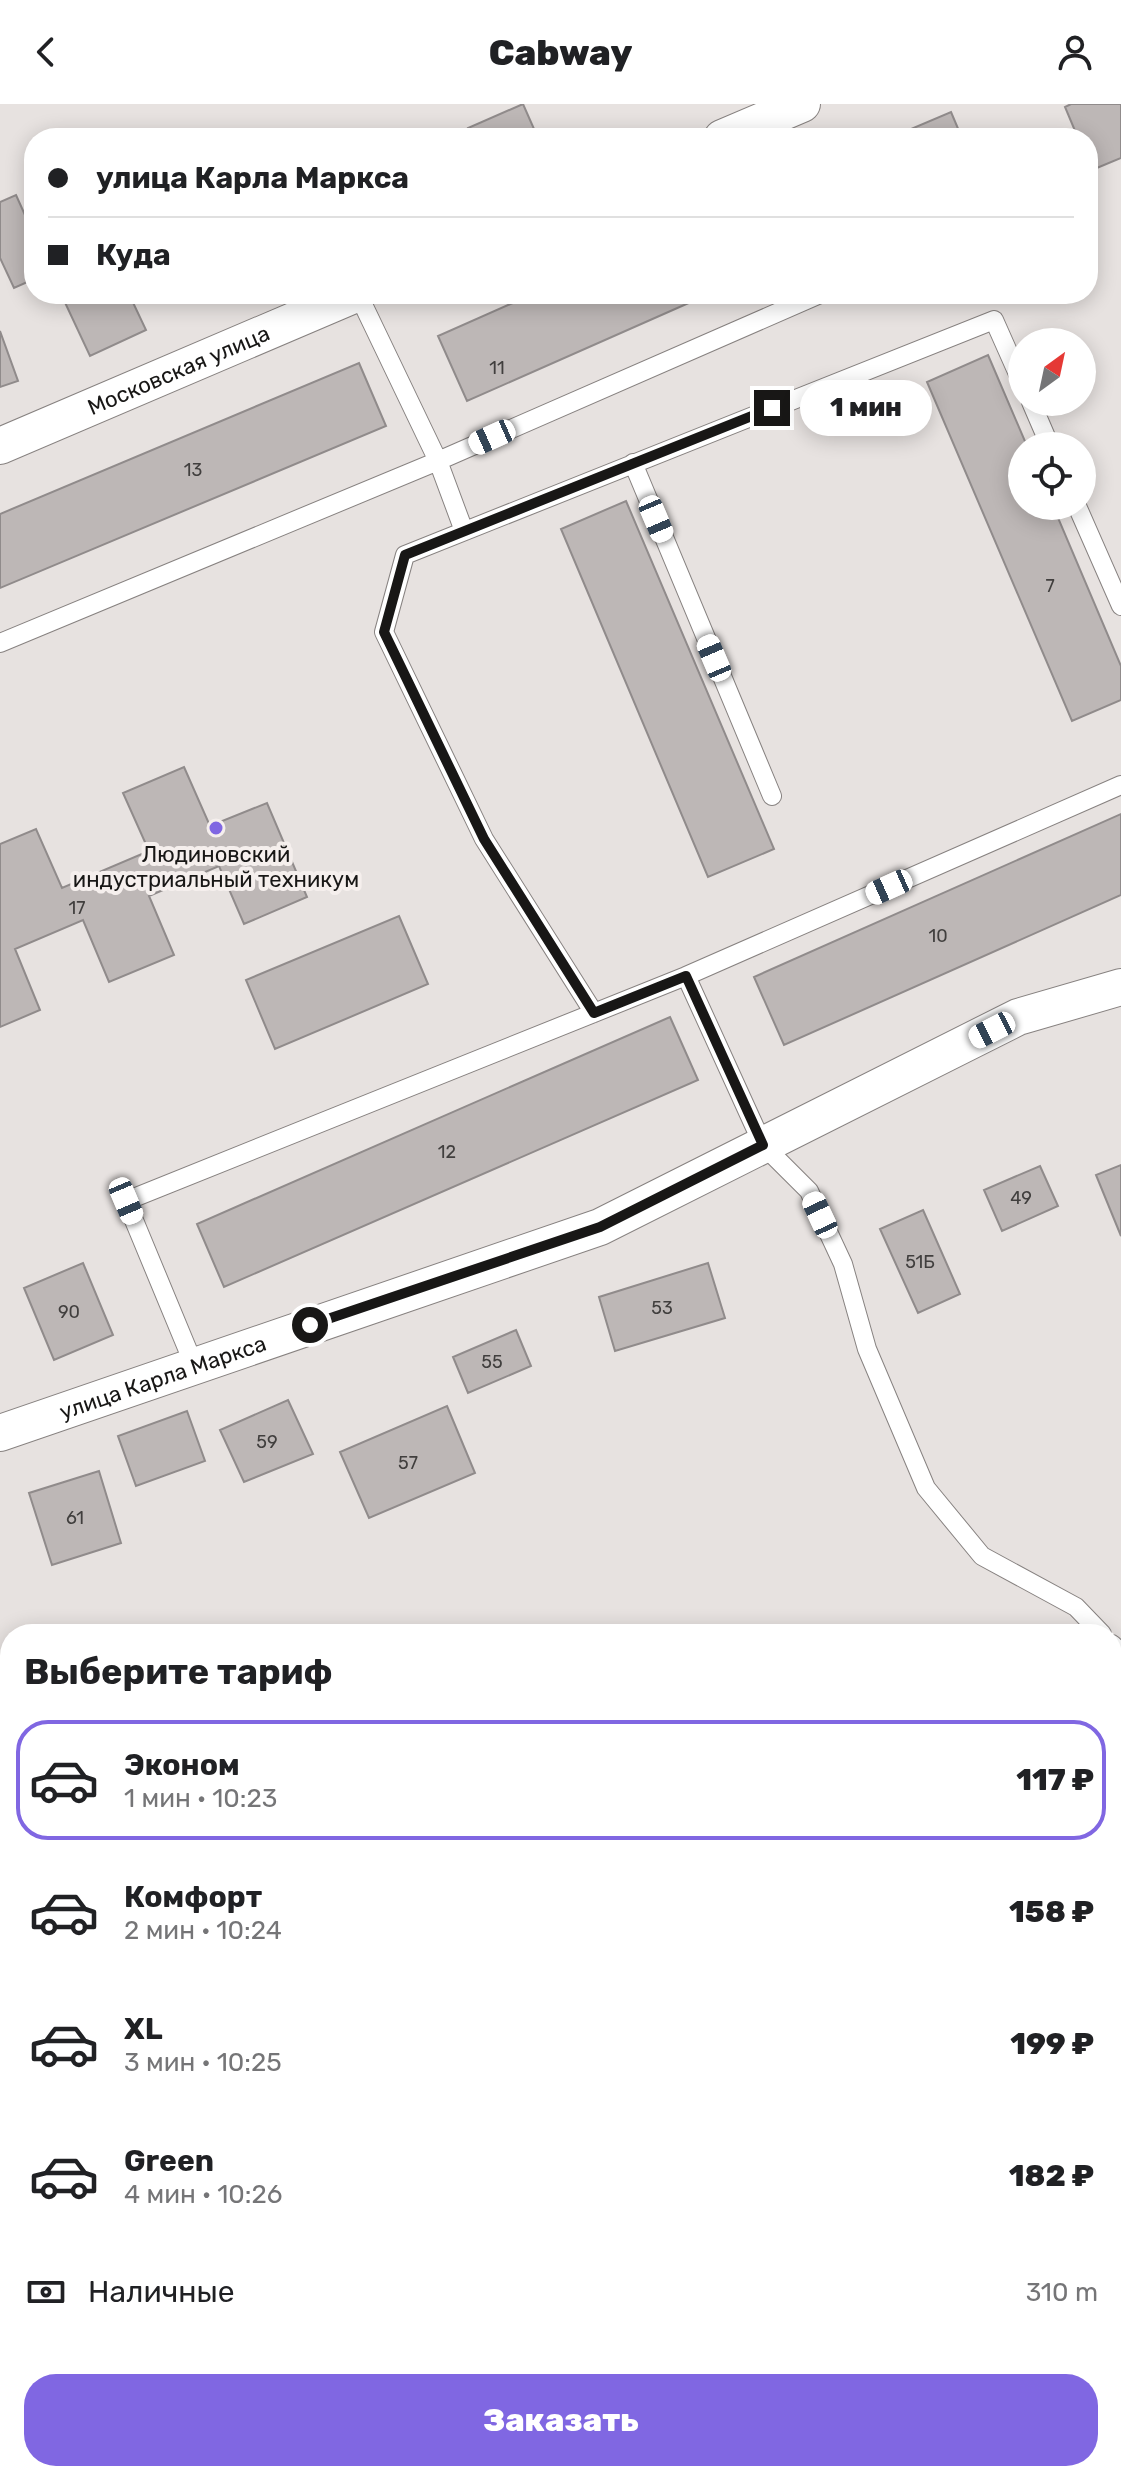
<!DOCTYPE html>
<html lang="ru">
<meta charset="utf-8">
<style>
:root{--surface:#fff;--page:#f2f2f2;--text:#202124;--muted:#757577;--line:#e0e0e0;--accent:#8067e2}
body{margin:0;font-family:Rubik,sans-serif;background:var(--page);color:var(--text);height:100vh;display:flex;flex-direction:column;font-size:30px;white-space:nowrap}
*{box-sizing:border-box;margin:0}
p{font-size:26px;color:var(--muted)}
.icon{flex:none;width:44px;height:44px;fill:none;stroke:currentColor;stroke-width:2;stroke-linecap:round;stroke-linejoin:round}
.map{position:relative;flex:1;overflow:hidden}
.panel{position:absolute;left:0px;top:1520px;width:1122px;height:858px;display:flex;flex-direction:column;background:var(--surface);border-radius:32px 32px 0 0;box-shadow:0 4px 20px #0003}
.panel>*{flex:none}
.banner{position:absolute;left:24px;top:24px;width:1074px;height:176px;border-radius:32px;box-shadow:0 4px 20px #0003;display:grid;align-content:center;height:176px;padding:0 24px;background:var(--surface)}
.needle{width:52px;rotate:33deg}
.buttons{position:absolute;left:1008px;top:224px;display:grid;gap:16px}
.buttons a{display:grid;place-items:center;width:88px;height:88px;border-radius:50%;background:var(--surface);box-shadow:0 4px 20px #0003;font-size:40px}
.end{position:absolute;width:36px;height:36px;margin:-18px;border:10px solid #181716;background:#fff;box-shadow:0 0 0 4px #fff}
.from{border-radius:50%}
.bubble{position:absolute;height:56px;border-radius:28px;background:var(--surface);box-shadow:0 4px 20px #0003;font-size:26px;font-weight:800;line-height:56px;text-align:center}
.car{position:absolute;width:24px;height:48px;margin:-24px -12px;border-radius:10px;box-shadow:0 0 6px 2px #0007;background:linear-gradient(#fff 24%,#345 0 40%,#fff 0 76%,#345 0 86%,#fff 0)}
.banner b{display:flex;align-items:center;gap:28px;height:76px;font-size:30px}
.banner b+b{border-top:2px solid var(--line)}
.banner i{width:20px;height:20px;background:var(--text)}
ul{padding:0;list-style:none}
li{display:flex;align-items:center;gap:24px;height:120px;margin:0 16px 12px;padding:0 8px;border:4px solid transparent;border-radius:32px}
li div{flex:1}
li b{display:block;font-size:30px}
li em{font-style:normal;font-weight:800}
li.current{border-color:var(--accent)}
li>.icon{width:72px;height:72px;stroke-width:1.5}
h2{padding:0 24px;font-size:36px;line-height:96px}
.pay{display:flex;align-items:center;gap:20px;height:88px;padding:0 24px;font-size:30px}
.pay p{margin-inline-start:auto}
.cta{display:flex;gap:16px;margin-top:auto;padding:16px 24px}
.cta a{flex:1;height:92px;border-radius:32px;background:var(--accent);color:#fff;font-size:32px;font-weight:800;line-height:92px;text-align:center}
header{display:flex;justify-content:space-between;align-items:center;height:104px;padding:0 24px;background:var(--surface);font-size:36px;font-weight:800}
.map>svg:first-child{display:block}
</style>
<header><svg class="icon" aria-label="back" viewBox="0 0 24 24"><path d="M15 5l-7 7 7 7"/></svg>Cabway<svg class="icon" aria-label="person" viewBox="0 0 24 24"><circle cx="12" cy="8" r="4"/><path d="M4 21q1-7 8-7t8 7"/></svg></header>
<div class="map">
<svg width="1121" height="2377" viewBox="0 0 1121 2377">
<rect width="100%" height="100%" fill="#e7e2e0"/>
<path fill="#f5b4c8" stroke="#b38593" stroke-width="2" d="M1121,1870V2377H394L395,2368H1112V1877Z
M0,2022H10V2167L0,2168Z"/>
<path fill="#bdb7b6" stroke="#908b8b" stroke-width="2" d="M523,0L538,34H472L468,24Z
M1071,0H1121V54L1092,66L1088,34H1078L1065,3Z
M951,8L962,34H915L911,25Z
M16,91L34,131V175L14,184L0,154V98Z
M61,190H129L146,226L90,252Z
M533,190H709L467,297L438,232Z
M0,227L18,277L0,283Z
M988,251L1027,342H1022V402H1053L1121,562V596L1072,617L927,278Z
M359,259L386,322L0,484V410Z
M626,397L774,745L708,773L561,425Z
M184,663L210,722L267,699L307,793L244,820L219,762L149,792L174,851L109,878L83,816L15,845L40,906L0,923V740L36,725L62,784L149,747L123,689Z
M1121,710V791L784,941L754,873Z
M399,812L428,880L275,945L246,876Z
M670,913L698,976L224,1183L197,1120Z
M1121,1061V1132L1096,1071Z
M1040,1062L1058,1102L1002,1127L984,1086Z
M923,1106L960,1190L918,1209L880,1125Z
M83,1159L113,1231L54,1256L24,1184Z
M708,1159L725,1214L615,1247L599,1193Z
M516,1226L531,1262L468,1289L453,1253Z
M288,1296L313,1350L244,1378L220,1326Z
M447,1302L475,1369L369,1414L340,1348Z
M187,1307L205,1357L136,1382L118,1332Z
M99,1367L121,1439L52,1461L29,1389Z"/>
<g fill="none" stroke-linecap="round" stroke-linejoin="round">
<g stroke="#878280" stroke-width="20">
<path id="lane" d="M358,190L438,357L464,427
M1031,298L1050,342
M633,359L772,692
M1077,402L1121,502
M0,539L438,357L820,190
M686,872L1121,681
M594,909L484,735L384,528L405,451L994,216L1022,279
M194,1261L126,1097L686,872L763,1041L809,1087L843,1160L867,1245L926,1384L982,1452L1076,1503L1102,1530
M1112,1540L1121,1549"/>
</g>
<g stroke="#878280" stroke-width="38">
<g id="street">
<path d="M722,34L802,0"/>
<path id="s1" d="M0,342L356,190"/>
<path id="s2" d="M0,1329L600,1123L1018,913L1121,883"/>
</g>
</g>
<use href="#lane" stroke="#fff" stroke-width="18"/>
<use href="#street" stroke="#fff" stroke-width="36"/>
</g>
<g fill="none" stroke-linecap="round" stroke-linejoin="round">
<path stroke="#181716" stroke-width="10" d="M310,1221L600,1123L763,1041L686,872L594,909L484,735L384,528L405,451L772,304"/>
</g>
<circle fill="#8067e2" stroke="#f5efed" stroke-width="3" cx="216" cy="724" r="8"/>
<g text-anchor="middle" stroke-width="8" stroke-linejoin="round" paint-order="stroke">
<g font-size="18" fill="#413f3e">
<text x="497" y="270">11</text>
<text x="193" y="372">13</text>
<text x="1050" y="488">7</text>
<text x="77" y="810">17</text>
<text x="938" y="838">10</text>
<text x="447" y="1054">12</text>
<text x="1021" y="1100">49</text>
<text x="920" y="1164">51Б</text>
<text x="662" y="1210">53</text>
<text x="69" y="1214">90</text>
<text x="492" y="1264">55</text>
<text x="267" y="1344">59</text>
<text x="408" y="1365">57</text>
<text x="75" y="1420">61</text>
</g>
<g font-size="22" fill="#181716" stroke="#f5efed">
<text dy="8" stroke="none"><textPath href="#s1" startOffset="194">Московская улица</textPath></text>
<text dy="8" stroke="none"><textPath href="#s2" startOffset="172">улица Карла Маркса</textPath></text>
</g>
<g font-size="22" fill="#181716" stroke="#f5efed">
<text x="216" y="758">Людиновский<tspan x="216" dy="25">индустриальный техникум</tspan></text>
</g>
</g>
</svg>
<div class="buttons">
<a><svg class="needle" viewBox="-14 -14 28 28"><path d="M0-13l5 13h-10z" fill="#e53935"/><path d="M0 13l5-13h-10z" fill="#757577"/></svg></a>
<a><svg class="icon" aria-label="locate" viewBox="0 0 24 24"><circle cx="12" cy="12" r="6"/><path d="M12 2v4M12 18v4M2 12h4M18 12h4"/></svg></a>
</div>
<i class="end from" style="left:310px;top:1221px"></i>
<i class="end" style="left:772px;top:304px"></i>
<div class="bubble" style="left:800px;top:276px;width:132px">1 мин</div>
<i class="car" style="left:492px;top:333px;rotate:246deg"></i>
<i class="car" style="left:656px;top:415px;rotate:157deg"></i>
<i class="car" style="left:714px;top:554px;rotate:337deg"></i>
<i class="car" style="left:889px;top:783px;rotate:246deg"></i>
<i class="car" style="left:992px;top:926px;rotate:243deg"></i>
<i class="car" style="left:126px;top:1097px;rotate:157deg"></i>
<i class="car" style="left:820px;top:1111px;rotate:335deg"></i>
<div class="banner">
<b><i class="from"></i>улица Карла Маркса</b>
<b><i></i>Куда</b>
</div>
<section class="panel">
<h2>Выберите тариф</h2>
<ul>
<li class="current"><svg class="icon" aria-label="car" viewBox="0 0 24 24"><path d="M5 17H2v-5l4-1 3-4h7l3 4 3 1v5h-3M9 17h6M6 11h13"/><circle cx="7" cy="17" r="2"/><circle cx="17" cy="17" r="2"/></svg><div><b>Эконом</b><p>1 мин · 10:23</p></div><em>117 ₽</em></li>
<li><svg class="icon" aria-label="car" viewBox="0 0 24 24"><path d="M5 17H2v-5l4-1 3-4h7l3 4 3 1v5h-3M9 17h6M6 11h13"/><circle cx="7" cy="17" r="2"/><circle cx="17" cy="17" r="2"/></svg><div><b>Комфорт</b><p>2 мин · 10:24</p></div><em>158 ₽</em></li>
<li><svg class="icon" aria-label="car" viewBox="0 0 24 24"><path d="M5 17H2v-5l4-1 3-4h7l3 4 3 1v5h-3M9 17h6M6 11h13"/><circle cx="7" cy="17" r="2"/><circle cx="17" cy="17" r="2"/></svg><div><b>XL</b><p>3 мин · 10:25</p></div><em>199 ₽</em></li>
<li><svg class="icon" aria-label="car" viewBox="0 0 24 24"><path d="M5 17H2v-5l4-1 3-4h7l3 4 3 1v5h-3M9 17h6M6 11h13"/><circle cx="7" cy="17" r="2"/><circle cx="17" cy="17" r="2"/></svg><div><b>Green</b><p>4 мин · 10:26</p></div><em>182 ₽</em></li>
</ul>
<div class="pay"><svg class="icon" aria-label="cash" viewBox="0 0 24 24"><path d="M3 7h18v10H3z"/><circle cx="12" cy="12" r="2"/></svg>Наличные<p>310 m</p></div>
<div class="cta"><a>Заказать</a></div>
</section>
</div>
